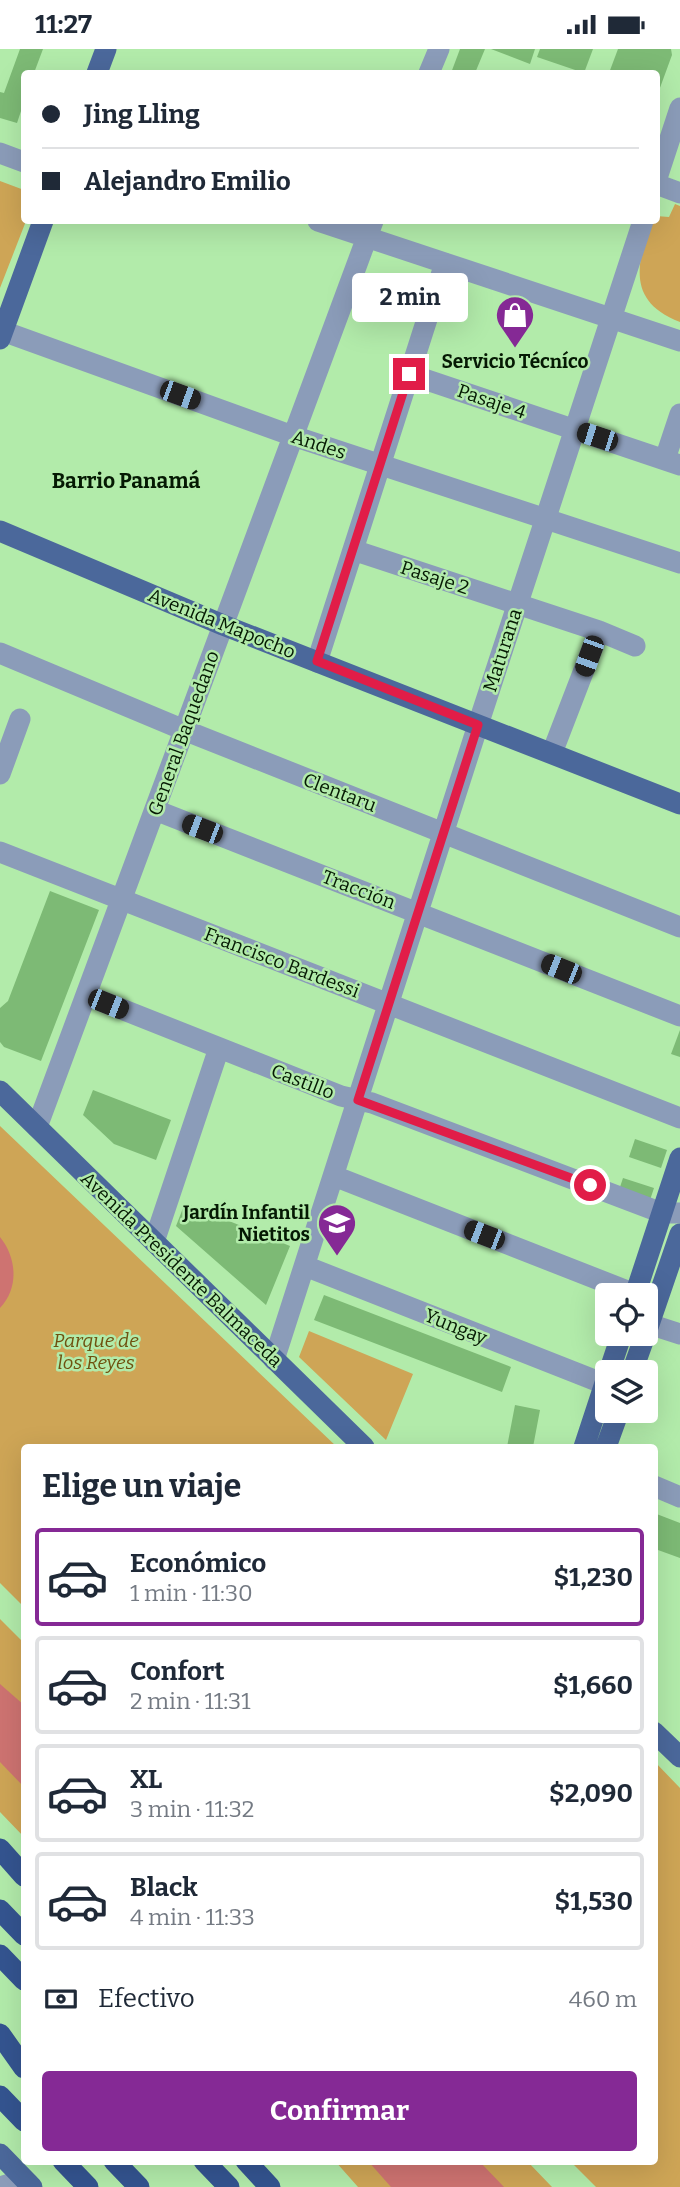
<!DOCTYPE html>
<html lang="es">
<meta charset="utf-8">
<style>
:root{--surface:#fff;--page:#f2f2f3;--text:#1f2937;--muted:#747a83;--line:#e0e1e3;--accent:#852995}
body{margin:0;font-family:Bitter,serif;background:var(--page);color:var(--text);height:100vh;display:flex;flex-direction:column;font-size:26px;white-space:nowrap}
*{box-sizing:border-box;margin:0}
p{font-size:23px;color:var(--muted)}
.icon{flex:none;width:38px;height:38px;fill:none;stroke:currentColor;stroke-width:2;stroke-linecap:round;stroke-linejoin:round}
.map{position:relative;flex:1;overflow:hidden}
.panel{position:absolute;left:21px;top:1395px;width:637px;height:721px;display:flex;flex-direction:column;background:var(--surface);border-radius:7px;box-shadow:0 7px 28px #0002}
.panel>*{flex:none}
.banner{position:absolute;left:21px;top:21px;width:639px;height:154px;border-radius:7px;box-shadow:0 7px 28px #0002;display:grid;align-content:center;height:154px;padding:0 21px;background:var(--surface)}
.fabs{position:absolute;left:595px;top:1234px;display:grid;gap:14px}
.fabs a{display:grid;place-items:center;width:63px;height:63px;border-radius:7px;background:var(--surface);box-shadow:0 7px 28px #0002;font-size:35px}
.end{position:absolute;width:32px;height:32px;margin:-16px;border:9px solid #e11d48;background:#fff;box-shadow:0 0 0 4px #fff}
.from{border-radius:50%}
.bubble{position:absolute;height:49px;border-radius:7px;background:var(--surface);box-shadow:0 7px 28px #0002;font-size:23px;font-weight:700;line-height:49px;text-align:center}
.car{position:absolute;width:21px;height:42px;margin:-21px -10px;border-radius:9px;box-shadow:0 0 5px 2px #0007;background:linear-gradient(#222 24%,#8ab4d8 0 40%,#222 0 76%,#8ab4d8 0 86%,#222 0)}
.banner b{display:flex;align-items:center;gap:24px;height:66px;font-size:26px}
.banner b+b{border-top:2px solid var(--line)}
.banner i{width:18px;height:18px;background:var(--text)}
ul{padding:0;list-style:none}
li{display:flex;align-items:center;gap:21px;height:98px;margin:0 14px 10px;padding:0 7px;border:4px solid var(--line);border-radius:7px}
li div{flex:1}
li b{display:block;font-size:26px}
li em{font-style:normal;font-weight:700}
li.current{border-color:var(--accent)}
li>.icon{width:63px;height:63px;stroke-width:1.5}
h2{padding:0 21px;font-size:32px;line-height:84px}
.pay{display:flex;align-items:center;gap:18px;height:77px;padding:0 21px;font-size:26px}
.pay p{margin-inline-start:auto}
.primary-button{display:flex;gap:14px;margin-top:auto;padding:14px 21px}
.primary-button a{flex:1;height:80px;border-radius:7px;background:var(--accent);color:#fff;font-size:28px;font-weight:700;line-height:80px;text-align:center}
.status{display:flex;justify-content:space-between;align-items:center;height:49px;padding:0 35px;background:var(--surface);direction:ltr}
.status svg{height:19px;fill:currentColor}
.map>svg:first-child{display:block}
</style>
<div class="status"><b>11:27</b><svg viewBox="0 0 49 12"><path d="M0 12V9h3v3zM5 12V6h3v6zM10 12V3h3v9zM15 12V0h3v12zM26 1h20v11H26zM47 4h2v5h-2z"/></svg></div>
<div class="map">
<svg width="680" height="2138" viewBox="0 0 680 2138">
<rect width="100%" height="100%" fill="#b2ebaa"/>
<path fill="#cea556" d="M0,132L24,141L26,172L0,239Z
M675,155L680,157V273C627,252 637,217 650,172H656V167L669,168Z
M0,1077L337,1398H24V1558L0,1534Z
M309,1282L413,1325L386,1391L299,1308Z
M0,1570L24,1594V1788L0,1763Z
M655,1713L680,1739V2138H596L570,2112H654Z
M335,2112H527L552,2138H358Z"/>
<path fill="#ce7371" d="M0,1188C17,1209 19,1239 0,1259Z
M0,1635L24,1656V1738L0,1713Z
M368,2112H479L504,2138H391Z"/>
<path fill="#7dba75" d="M20,0H43L34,24H24V53L17,74L0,69V43L4,44Z
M460,0H485L475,24H451Z
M491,0H535L530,15Z
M540,0H593L584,24L537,8Z
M618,0H671L672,6L657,47L656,24H609Z
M50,842L99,861L41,1012L4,998L0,993V959L8,952Z
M680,981V1008L671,1005Z
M93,1041L171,1071L156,1111L114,1095L83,1066Z
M635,1090L667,1101L661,1119L629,1108Z
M623,1129L654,1139L650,1151L619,1141Z
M185,1154L290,1197L266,1256L176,1177Z
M324,1246L511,1318L502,1343L314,1271Z
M515,1356L540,1361L533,1398H507Z
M654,1464L680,1474V1509L658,1501L654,1510Z"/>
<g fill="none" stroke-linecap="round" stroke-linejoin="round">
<path stroke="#8b9cb9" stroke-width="21" d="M429,24L439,0
M0,104L24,113
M656,132L680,59
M656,135L680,144
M318,172L680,292
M0,281L293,387L680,514
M409,325L680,416
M665,410L680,365
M353,501L599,582L635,597
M0,604L184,681L680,878
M317,613L445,214
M552,704L599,582
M0,725L20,670
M155,761L680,967
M0,803L680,1069
M86,946L341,1047L372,1054L662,1164H680
M37,1078L373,172
M334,1127L635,1245
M154,1193L219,999
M305,1217L607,1336
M649,1275L680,1285
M274,1311L478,676L643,172
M654,1437L680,1448
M0,2138L16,2133L28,2134"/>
<path stroke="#4b689b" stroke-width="21" d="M97,24L106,0
M0,290L43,172
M0,482L223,576L680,755
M0,1042L364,1398
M635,1246L680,1109
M646,1284L680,1185
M609,1323L622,1284
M632,1323L646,1284
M584,1398L607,1328
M606,1398L619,1362
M654,1683L680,1708
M0,2105L32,2138"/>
<path stroke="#345490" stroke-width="21" d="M0,1800L24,1827
M0,1861L24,1886
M0,1906L24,1931
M0,1985L24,2019
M0,2047L24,2072
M63,2112L88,2138
M114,2112L139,2138
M204,2112L229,2138
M246,2112L270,2138"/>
</g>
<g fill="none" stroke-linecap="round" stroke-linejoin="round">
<path stroke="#e11d48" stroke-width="9" d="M409,325L317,612L478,676L358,1051L590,1136"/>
</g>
<defs>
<g id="shop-pin" transform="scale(2.0125)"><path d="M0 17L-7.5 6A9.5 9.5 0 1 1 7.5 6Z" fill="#852995" stroke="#b2ebaa"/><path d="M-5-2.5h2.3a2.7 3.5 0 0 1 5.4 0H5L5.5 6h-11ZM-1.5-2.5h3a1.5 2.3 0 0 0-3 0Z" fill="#fff"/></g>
<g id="school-pin" transform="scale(2.0125)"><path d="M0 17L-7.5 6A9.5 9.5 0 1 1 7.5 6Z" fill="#852995" stroke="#b2ebaa"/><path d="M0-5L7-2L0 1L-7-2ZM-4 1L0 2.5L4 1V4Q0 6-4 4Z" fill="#fff"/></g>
</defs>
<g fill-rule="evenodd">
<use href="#shop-pin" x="515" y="266"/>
<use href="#school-pin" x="337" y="1174"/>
</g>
<g text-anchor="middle" stroke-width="5" stroke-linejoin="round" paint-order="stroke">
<g font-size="19" font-weight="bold" fill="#051903" stroke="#b2ebaa">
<text x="515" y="319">Servicio Técníco</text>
<text x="310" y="1170" text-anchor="end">Jardín Infantil<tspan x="310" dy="22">Nietitos</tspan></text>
</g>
<g font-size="19" fill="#051903" stroke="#b2ebaa">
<text transform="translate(492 352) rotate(19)" y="7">Pasaje 4</text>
<text transform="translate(319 395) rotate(18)" y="7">Andes</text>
<text transform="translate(435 528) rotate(18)" y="7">Pasaje 2</text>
<text transform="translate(222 574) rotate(22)" y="7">Avenida Mapocho</text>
<text transform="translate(502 601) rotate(-72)" y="7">Maturana</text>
<text transform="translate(183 684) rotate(-70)" y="7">General Baquedano</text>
<text transform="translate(340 743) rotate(21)" y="7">Clentaru</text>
<text transform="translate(359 840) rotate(21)" y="7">Tracción</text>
<text transform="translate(282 913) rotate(21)" y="7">Francisco Bardessi</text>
<text transform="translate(303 1032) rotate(21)" y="7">Castillo</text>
<text transform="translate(182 1220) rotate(44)" y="7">Avenida Presidente Balmaceda</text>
<text transform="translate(456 1277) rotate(22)" y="7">Yungay</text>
</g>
<g font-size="19" font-style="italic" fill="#6f510f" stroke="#b2ebaa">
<text x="96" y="1298">Parque de<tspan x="96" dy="22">los Reyes</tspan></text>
</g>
<g font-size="21" font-weight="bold" fill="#051903" stroke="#b2ebaa">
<text x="126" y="439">Barrio Panamá</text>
</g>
</g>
</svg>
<div class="fabs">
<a><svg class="icon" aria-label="locate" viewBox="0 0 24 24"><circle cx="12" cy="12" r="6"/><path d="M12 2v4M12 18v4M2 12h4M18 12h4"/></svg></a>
<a><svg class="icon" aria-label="layers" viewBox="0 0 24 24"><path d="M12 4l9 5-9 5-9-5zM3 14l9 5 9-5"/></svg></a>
</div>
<i class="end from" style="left:590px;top:1136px"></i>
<i class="end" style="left:409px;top:325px"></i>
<div class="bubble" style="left:352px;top:224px;width:116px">2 min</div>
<i class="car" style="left:180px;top:346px;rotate:110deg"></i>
<i class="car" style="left:597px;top:388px;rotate:288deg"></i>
<i class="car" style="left:589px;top:607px;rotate:200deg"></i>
<i class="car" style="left:202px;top:780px;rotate:291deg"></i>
<i class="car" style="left:561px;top:920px;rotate:292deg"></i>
<i class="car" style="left:108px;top:955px;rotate:112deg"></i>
<i class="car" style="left:484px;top:1186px;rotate:291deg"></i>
<div class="banner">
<b><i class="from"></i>Jing Lling</b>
<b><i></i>Alejandro Emilio</b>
</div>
<section class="panel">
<h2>Elige un viaje</h2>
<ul>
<li class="current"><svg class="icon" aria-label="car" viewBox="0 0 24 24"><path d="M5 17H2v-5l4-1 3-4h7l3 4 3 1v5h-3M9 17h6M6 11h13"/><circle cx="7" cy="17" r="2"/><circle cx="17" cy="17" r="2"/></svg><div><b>Económico</b><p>1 min · 11:30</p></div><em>$1,230</em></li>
<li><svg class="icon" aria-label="car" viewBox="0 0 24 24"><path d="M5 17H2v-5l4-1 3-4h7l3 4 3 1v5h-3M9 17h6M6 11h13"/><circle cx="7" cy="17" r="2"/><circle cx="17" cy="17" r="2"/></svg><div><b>Confort</b><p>2 min · 11:31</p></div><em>$1,660</em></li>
<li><svg class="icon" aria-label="car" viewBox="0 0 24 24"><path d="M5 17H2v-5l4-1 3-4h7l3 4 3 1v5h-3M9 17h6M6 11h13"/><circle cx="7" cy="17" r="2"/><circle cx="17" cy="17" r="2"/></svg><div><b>XL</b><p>3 min · 11:32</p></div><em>$2,090</em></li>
<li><svg class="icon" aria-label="car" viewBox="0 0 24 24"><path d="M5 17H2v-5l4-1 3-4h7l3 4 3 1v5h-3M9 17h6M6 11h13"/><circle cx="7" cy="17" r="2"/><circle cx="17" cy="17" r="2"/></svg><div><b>Black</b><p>4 min · 11:33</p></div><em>$1,530</em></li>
</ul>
<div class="pay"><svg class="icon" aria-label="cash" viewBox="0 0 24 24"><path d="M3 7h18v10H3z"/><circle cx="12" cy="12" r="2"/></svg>Efectivo<p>460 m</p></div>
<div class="primary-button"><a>Confirmar</a></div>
</section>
</div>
